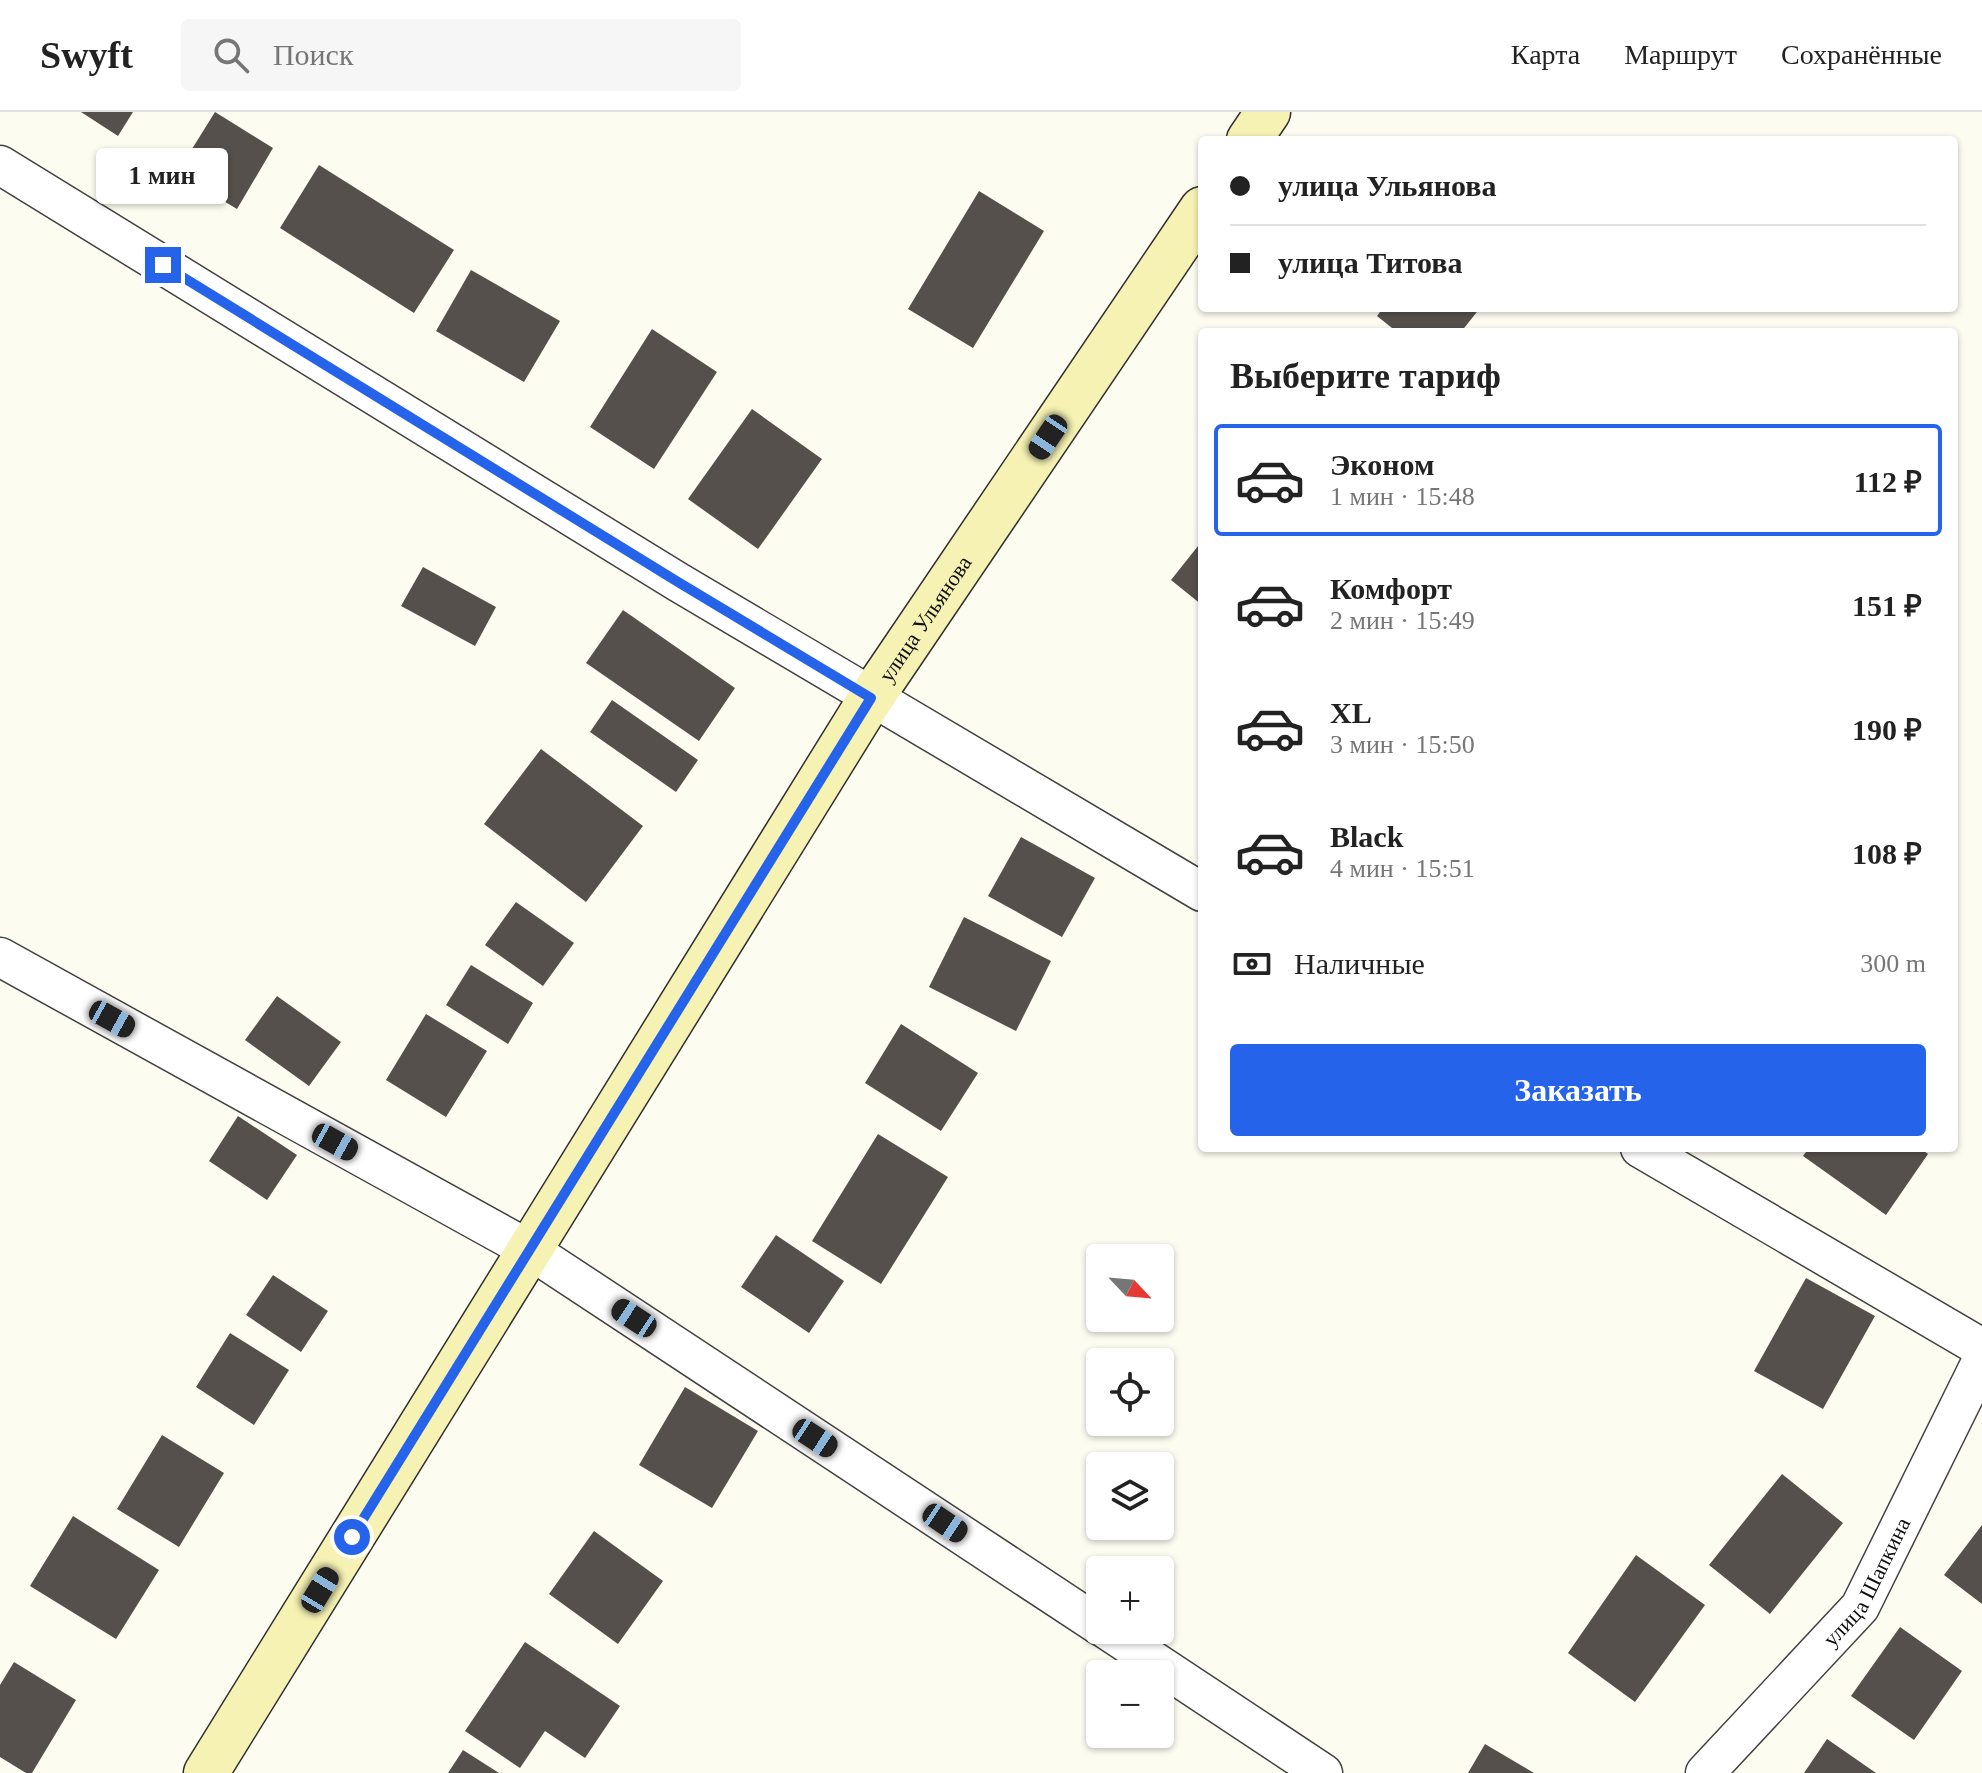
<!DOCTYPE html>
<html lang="ru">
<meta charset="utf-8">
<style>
:root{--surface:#fff;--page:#f6f6f6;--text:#222;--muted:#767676;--line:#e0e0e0;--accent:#2563eb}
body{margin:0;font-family:"Times New Roman",serif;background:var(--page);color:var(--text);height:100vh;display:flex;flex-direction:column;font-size:30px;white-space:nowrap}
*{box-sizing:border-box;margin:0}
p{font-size:26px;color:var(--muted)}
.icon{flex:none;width:44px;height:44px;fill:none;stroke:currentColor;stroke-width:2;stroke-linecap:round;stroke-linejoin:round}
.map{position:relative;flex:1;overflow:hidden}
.sheet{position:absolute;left:1198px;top:216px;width:760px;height:824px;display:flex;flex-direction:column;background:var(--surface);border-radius:8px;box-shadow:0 2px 6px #0004}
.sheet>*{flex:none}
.hud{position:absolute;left:1198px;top:24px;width:760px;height:176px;border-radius:8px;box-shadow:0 2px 6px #0004;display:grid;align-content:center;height:176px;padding:0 32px;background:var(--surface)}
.needle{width:52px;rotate:116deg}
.buttons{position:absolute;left:1086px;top:1132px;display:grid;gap:16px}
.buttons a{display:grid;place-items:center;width:88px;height:88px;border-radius:8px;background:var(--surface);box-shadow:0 2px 6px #0004;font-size:40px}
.end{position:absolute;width:36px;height:36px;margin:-18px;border:10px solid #2563eb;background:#fff;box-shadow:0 0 0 4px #fff}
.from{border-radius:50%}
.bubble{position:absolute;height:56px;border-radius:8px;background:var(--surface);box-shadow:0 2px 6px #0004;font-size:26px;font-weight:600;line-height:56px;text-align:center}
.car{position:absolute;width:24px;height:48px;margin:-24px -12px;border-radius:10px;box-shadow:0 0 6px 2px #0007;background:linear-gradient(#222 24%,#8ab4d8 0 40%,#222 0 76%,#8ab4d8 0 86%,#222 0)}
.hud b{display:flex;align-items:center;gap:28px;height:76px;font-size:30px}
.hud b+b{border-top:2px solid var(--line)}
.hud i{width:20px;height:20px;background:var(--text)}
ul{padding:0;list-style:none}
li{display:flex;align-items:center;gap:24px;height:112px;margin:0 16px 12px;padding:0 16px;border:4px solid transparent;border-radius:8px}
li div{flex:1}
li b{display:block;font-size:30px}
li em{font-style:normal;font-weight:600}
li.on{border-color:var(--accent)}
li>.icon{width:72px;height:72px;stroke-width:1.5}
h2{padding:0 32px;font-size:36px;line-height:96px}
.pay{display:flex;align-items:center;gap:20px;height:88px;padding:0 32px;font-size:30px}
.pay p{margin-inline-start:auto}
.button{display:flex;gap:16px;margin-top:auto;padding:16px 32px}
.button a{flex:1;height:92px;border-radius:8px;background:var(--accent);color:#fff;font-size:32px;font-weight:600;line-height:92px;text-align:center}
header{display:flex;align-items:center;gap:48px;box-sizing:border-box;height:112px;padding:0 40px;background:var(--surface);border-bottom:2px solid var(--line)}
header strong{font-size:38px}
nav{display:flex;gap:44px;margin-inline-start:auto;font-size:28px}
.search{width:560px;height:72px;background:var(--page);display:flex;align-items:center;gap:20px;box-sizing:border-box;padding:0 28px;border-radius:8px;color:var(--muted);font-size:30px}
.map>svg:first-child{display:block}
</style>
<header>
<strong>Swyft</strong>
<div class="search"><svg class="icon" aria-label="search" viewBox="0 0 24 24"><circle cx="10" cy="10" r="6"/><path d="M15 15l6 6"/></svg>Поиск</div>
<nav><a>Карта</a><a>Маршрут</a><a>Сохранённые</a></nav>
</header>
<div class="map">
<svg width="1982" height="1661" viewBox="0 0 1982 1661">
<rect width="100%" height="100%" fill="#fdfcf1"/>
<path fill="#56504c" d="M81,0H133L118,24Z
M215,0L273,36L237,97L177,61Z
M319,53L454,138L414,201L280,116Z
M979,79L1044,119L973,236L908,197Z
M471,158L560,209L524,270L436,219Z
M1383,196H1480L1461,220H1397L1377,204Z
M652,217L717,260L654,357L590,315Z
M752,297L822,347L758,437L688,387Z
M1202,429V493L1171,468Z
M423,455L496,495L475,534L401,494Z
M623,498L735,576L699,629L586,551Z
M612,588L698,648L676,680L590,620Z
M541,637L643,714L586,790L484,712Z
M1021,725L1095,766L1062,825L988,784Z
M516,790L574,831L543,874L485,833Z
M964,805L1051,849L1016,919L929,875Z
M471,853L533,891L508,932L446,893Z
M277,884L341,930L309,974L245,928Z
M426,902L487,939L446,1005L386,968Z
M901,912L978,961L941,1019L865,971Z
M238,1004L297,1043L267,1088L209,1049Z
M878,1022L948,1065L881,1172L812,1129Z
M1809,1036H1920L1928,1042L1886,1103L1803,1044Z
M776,1123L844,1169L809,1221L741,1175Z
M273,1163L328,1199L301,1240L246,1203Z
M1806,1166L1875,1204L1823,1297L1754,1259Z
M230,1221L289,1258L254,1313L196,1275Z
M685,1275L758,1319L712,1396L639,1353Z
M162,1323L224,1361L179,1435L117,1397Z
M1782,1362L1843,1411L1770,1502L1709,1453Z
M73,1404L159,1458L116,1527L30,1474Z
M1982,1413V1492L1944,1463Z
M594,1419L663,1469L618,1532L549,1482Z
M1636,1443L1705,1493L1635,1590L1568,1541Z
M1900,1515L1962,1559L1914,1628L1851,1584Z
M525,1530L620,1594L585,1646L545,1619L520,1656L465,1619Z
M14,1550L76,1588L32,1661H26L0,1645V1573Z
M1827,1627L1876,1661H1804Z
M1485,1632L1534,1661H1468Z
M463,1638L499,1661H448Z"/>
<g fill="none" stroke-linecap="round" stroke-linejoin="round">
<g stroke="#414141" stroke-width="41">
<g id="minor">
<path d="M0,53L678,470L1202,780"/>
<path d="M0,845L530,1138L1100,1514"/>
<path d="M1640,1036L1982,1236"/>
<path d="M1107,1518L1323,1661"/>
<path id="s1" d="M1705,1661L1860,1495L1982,1248"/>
</g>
</g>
<g stroke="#303030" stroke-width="47">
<g id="secondary">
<path d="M1249,28L1268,0"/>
<path id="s2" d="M206,1661L871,586L1202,97"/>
</g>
</g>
<use href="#minor" stroke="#fff" stroke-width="38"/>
<use href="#secondary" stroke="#f6f2b4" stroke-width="44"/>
</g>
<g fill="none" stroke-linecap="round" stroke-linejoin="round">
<path stroke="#2563eb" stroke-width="10" d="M163,153L678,470L871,586L352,1425"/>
</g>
<g text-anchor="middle" stroke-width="8" stroke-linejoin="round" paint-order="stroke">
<g font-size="22" fill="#0e0e0e" stroke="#fff">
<text dy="8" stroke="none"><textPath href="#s2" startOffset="1360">улица Ульянова</textPath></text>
<text dy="8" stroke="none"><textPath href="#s1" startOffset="252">улица Шапкина</textPath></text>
</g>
</g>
</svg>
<div class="buttons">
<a><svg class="needle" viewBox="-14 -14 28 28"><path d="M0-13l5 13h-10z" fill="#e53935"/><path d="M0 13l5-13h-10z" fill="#767676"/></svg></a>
<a><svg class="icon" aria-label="locate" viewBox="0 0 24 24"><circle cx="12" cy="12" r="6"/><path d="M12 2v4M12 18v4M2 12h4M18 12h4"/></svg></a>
<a><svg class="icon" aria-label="layers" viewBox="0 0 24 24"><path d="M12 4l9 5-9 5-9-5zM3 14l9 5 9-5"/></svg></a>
<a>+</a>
<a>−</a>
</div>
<i class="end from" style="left:352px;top:1425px"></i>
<i class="end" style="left:163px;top:153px"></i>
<div class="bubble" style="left:96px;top:36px;width:132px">1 мин</div>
<i class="car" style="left:1048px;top:325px;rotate:214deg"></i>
<i class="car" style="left:112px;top:907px;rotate:119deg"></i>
<i class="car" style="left:335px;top:1030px;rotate:119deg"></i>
<i class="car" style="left:634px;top:1206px;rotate:303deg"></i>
<i class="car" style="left:815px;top:1326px;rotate:123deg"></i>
<i class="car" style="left:945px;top:1411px;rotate:124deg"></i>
<i class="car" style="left:320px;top:1478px;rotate:31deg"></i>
<div class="hud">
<b><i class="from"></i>улица Ульянова</b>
<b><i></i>улица Титова</b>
</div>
<section class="sheet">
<h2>Выберите тариф</h2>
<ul>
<li class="on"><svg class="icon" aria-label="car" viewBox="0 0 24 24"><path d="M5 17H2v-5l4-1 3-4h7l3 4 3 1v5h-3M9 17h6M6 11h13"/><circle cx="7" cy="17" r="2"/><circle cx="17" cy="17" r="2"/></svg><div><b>Эконом</b><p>1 мин · 15:48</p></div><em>112 ₽</em></li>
<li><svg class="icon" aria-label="car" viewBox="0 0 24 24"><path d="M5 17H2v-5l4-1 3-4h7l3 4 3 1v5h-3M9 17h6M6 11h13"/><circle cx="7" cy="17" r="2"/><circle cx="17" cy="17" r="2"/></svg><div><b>Комфорт</b><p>2 мин · 15:49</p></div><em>151 ₽</em></li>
<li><svg class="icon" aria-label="car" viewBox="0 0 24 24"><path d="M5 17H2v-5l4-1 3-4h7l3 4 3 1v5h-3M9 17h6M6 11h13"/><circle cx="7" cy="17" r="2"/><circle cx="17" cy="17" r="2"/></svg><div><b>XL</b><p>3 мин · 15:50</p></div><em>190 ₽</em></li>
<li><svg class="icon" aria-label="car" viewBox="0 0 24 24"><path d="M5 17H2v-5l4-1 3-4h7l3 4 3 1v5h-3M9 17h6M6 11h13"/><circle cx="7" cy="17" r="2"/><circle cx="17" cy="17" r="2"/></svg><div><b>Black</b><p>4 мин · 15:51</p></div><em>108 ₽</em></li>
</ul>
<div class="pay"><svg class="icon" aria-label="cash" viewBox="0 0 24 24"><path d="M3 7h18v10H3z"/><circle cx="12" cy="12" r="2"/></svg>Наличные<p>300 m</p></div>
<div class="button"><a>Заказать</a></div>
</section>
</div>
